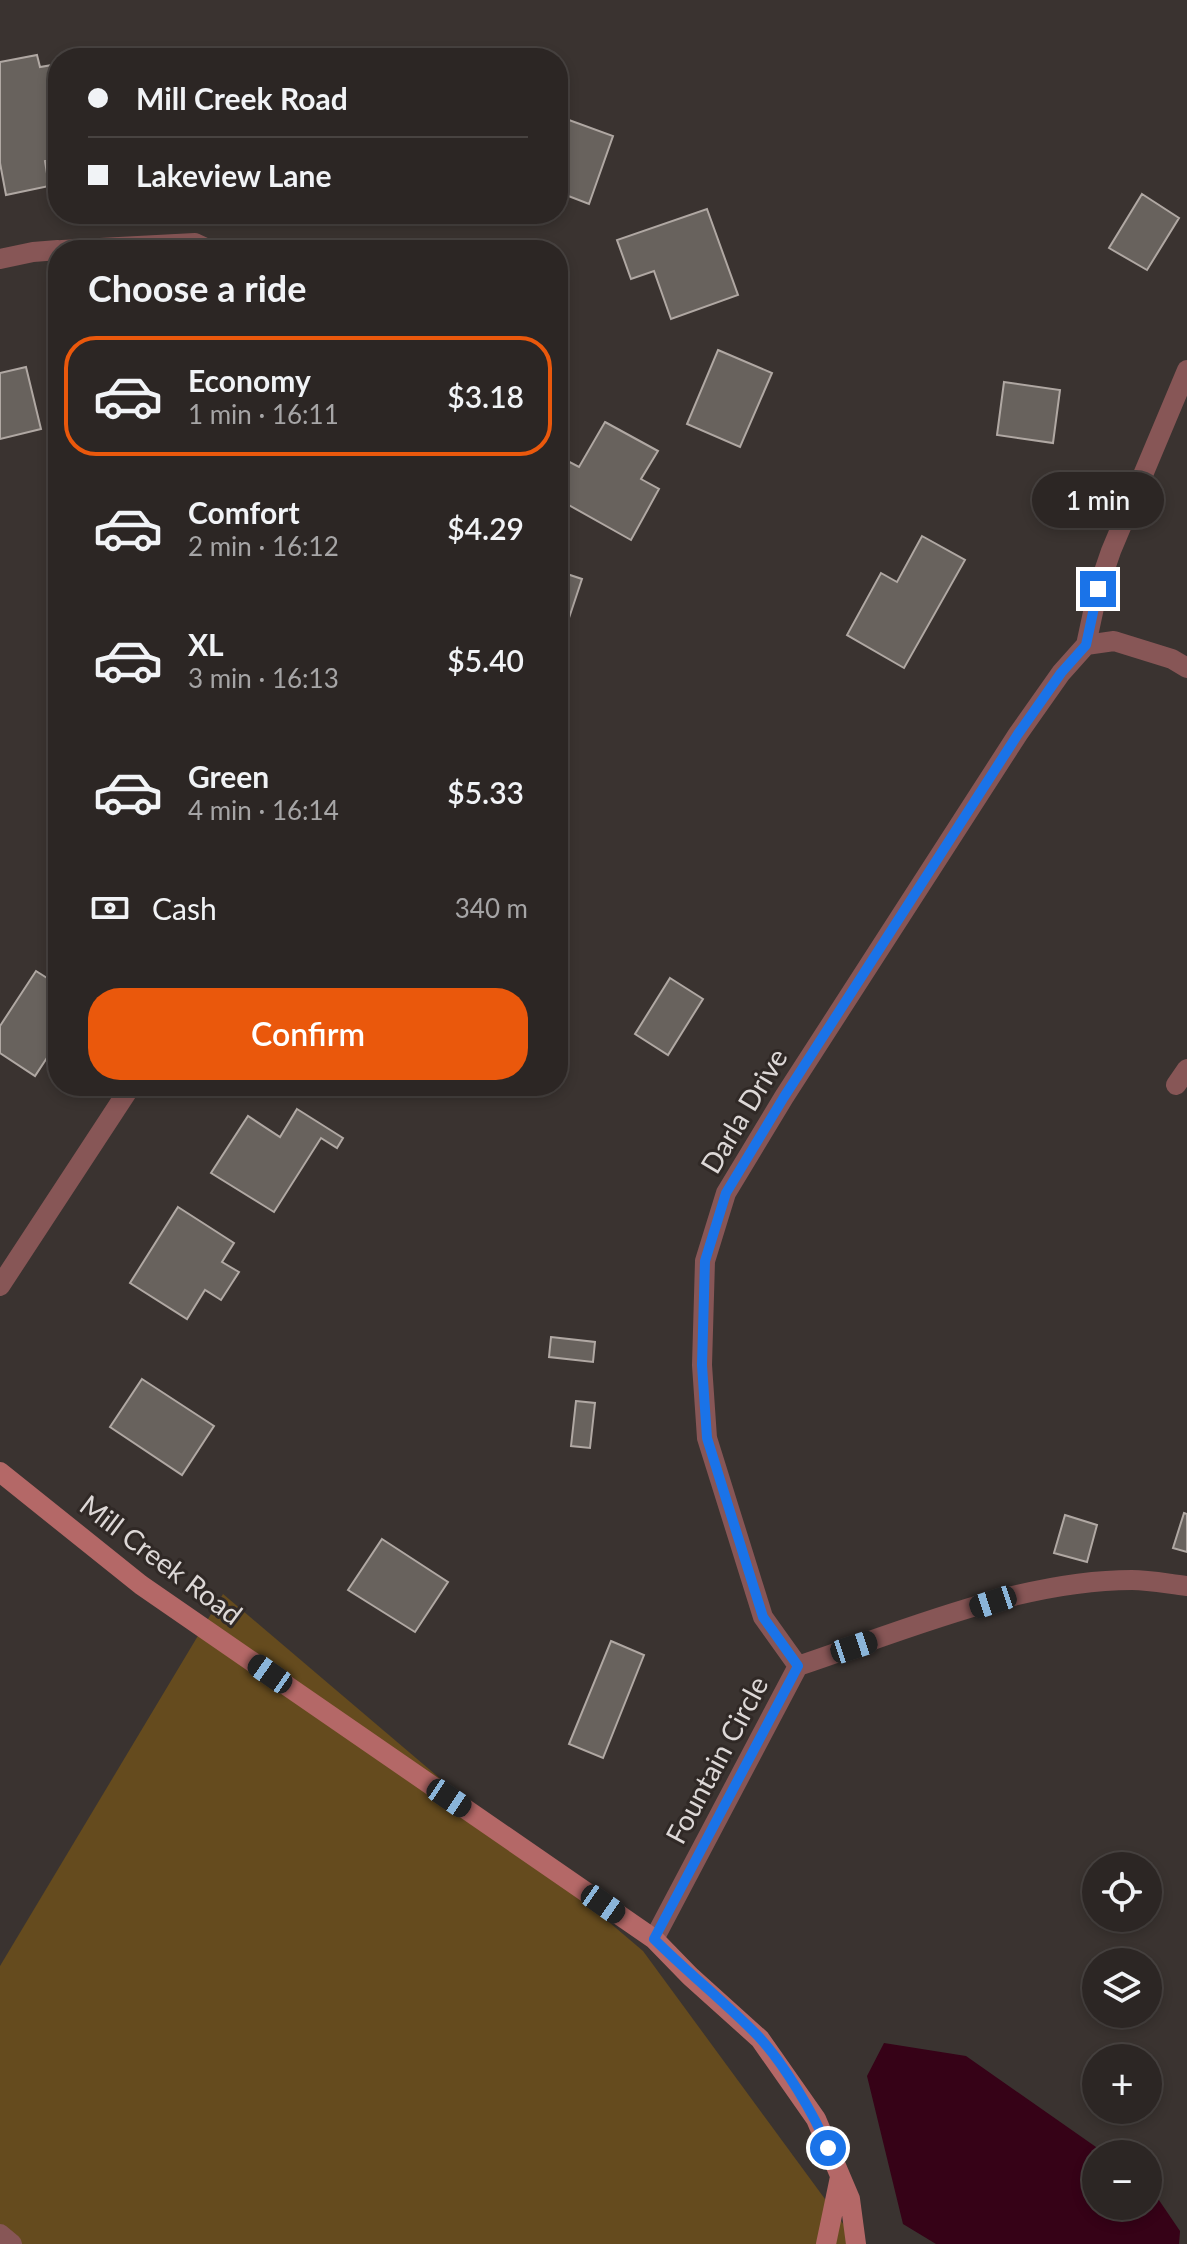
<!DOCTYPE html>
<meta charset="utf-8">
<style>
:root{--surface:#2c2624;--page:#383231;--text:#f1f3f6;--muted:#a6a5a6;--line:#484341;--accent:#ea580c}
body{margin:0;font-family:Lato,sans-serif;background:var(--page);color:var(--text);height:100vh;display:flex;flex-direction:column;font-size:30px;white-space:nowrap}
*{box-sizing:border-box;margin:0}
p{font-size:26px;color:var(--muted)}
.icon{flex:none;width:44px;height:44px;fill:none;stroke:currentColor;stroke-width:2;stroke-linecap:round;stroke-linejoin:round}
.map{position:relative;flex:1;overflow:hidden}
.panel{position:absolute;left:48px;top:240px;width:520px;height:856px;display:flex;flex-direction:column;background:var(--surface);border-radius:32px;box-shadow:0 4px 12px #0003,0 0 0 2px var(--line)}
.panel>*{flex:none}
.guide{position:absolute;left:48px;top:48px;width:520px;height:176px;border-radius:32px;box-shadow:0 4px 12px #0003,0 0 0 2px var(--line);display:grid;align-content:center;height:176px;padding:0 40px;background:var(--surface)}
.buttons{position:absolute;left:1082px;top:1852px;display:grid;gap:16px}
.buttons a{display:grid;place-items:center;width:80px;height:80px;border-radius:50%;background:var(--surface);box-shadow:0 4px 12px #0003,0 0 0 2px var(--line);font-size:40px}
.end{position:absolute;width:36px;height:36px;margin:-18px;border:10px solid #1a73e8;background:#fff;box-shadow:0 0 0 4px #fff}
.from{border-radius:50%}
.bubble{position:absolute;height:56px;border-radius:28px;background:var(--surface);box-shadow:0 4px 12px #0003,0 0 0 2px var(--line);font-size:26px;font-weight:600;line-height:56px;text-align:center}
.car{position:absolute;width:24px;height:48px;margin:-24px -12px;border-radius:10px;box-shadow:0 0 6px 2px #0007;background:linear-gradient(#222 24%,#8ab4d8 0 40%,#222 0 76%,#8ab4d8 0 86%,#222 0)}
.guide b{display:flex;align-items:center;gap:28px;height:76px;font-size:30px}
.guide b+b{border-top:2px solid var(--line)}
.guide i{width:20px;height:20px;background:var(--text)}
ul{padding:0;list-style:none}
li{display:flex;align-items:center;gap:24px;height:120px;margin:0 16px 12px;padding:0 24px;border:4px solid transparent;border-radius:32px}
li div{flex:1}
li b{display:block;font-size:30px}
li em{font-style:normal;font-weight:600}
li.active{border-color:var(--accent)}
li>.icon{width:72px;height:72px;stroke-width:1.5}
h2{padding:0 40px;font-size:36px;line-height:96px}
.pay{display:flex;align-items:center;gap:20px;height:88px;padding:0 40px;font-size:30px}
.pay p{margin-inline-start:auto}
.button{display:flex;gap:16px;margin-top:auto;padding:16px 40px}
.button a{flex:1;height:92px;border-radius:32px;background:var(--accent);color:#fff;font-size:32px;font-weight:600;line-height:92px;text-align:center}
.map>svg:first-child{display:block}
</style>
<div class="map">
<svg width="1187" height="2244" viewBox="0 0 1187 2244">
<rect width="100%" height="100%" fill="#3a3330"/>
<path fill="#654b1e" d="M223,1594L643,1951L858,2244H0V1966Z"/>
<path fill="#360217" d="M884,2043L966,2056L1106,2154H1096V2206H1148V2184L1180,2231L1179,2244H936L903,2224L867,2076Z"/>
<path fill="#68625d" stroke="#b0a8a3" stroke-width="2" d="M37,55L40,67L58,64V159L45,161L49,186L6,195L0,163V62Z
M558,116L613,136L589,204L558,192Z
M1142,194L1179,218L1147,270L1109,248Z
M707,209L738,295L671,319L654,271L631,279L617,240Z
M718,350L772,373L740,447L687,424Z
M26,367L41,429L0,439V373Z
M1004,382L1060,390L1053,443L997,435Z
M605,422L658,451L641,479L659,489L631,540L558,499V456L579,467Z
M922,536L965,560L904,668L847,635L881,573L897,582Z
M558,571L582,579L558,651Z
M36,971L58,985V1041L35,1076L0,1053V1026Z
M670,978L703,999L668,1055L635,1034Z
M297,1109L343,1138L337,1148L321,1138L274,1212L211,1173L248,1116L280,1137Z
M178,1207L234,1243L222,1262L239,1272L221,1300L205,1290L187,1319L130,1283Z
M551,1337L595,1342L593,1362L549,1357Z
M142,1379L214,1426L182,1475L110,1427Z
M576,1401L595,1403L590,1448L571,1446Z
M1184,1513L1187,1514V1552L1173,1548Z
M1065,1515L1097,1525L1087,1562L1054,1553Z
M382,1539L448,1582L415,1632L348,1590Z
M611,1641L644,1655L603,1758L569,1744Z"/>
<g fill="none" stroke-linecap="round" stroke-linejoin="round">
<path stroke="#875656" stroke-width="20" d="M62,250L195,243L210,250
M0,259L33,252L58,250
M1086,645L1114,641L1172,659L1187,668
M1176,1085L1187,1069
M0,1286L131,1086
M798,1666L763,1617L707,1438L702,1365L705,1261L726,1193L784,1097L1018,734L1061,673L1086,645L1098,589L1111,551L1187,370
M654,1939L798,1666C903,1631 1021,1580 1132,1580C1150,1580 1169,1584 1187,1586
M0,2234L12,2244"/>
<path stroke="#b46867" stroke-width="20" d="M0,1472L141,1585L654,1939L690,1976L760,2039L816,2119L850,2199L856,2244
M826,2244L840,2177"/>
</g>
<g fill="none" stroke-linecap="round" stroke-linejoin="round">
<path stroke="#1a73e8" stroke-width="10" d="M828,2148C814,2114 784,2064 759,2037C726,2003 688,1973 654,1939L798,1666L763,1617L707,1438L702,1365L705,1261L726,1193L784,1097L1018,734L1061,673L1086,645L1098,589"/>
</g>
<g text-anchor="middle" stroke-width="6" stroke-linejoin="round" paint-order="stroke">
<g font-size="28" fill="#ddd8d7" stroke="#302926">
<text transform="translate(744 1111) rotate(-59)" y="10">Darla Drive</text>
<text transform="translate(161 1560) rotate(37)" y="10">Mill Creek Road</text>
<text transform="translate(717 1760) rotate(-62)" y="10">Fountain Circle</text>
</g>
</g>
</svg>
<div class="buttons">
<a><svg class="icon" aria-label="locate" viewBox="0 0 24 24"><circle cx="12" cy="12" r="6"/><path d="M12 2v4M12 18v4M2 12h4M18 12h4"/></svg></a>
<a><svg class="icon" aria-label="layers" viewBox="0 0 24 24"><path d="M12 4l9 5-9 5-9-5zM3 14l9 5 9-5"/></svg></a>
<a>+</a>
<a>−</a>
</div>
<i class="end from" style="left:828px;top:2148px"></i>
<i class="end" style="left:1098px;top:589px"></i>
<div class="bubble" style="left:1032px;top:472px;width:132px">1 min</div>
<i class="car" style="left:993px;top:1602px;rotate:252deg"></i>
<i class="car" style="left:854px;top:1647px;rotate:72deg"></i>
<i class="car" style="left:270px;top:1674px;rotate:305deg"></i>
<i class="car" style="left:449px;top:1798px;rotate:124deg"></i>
<i class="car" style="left:603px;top:1904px;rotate:125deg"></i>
<div class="guide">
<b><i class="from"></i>Mill Creek Road</b>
<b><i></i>Lakeview Lane</b>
</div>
<section class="panel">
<h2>Choose a ride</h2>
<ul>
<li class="active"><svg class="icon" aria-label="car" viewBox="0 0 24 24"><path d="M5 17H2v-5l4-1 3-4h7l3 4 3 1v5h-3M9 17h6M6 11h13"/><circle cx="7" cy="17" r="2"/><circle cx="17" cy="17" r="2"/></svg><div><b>Economy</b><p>1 min · 16:11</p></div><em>$3.18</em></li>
<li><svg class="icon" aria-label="car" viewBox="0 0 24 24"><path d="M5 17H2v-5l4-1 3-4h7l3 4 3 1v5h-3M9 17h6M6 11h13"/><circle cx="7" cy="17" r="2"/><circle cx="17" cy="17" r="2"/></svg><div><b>Comfort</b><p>2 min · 16:12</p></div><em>$4.29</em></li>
<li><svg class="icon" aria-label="car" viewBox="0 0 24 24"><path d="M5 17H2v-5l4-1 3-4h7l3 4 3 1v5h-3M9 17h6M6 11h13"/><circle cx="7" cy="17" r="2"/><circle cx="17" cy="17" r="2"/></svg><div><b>XL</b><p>3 min · 16:13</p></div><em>$5.40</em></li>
<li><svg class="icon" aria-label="car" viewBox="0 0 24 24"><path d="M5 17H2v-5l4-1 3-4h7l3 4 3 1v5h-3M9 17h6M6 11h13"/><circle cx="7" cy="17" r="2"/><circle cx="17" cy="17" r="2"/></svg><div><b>Green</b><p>4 min · 16:14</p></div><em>$5.33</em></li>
</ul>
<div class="pay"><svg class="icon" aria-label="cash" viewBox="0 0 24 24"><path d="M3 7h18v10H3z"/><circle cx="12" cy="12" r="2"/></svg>Cash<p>340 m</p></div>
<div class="button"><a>Confirm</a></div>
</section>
</div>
